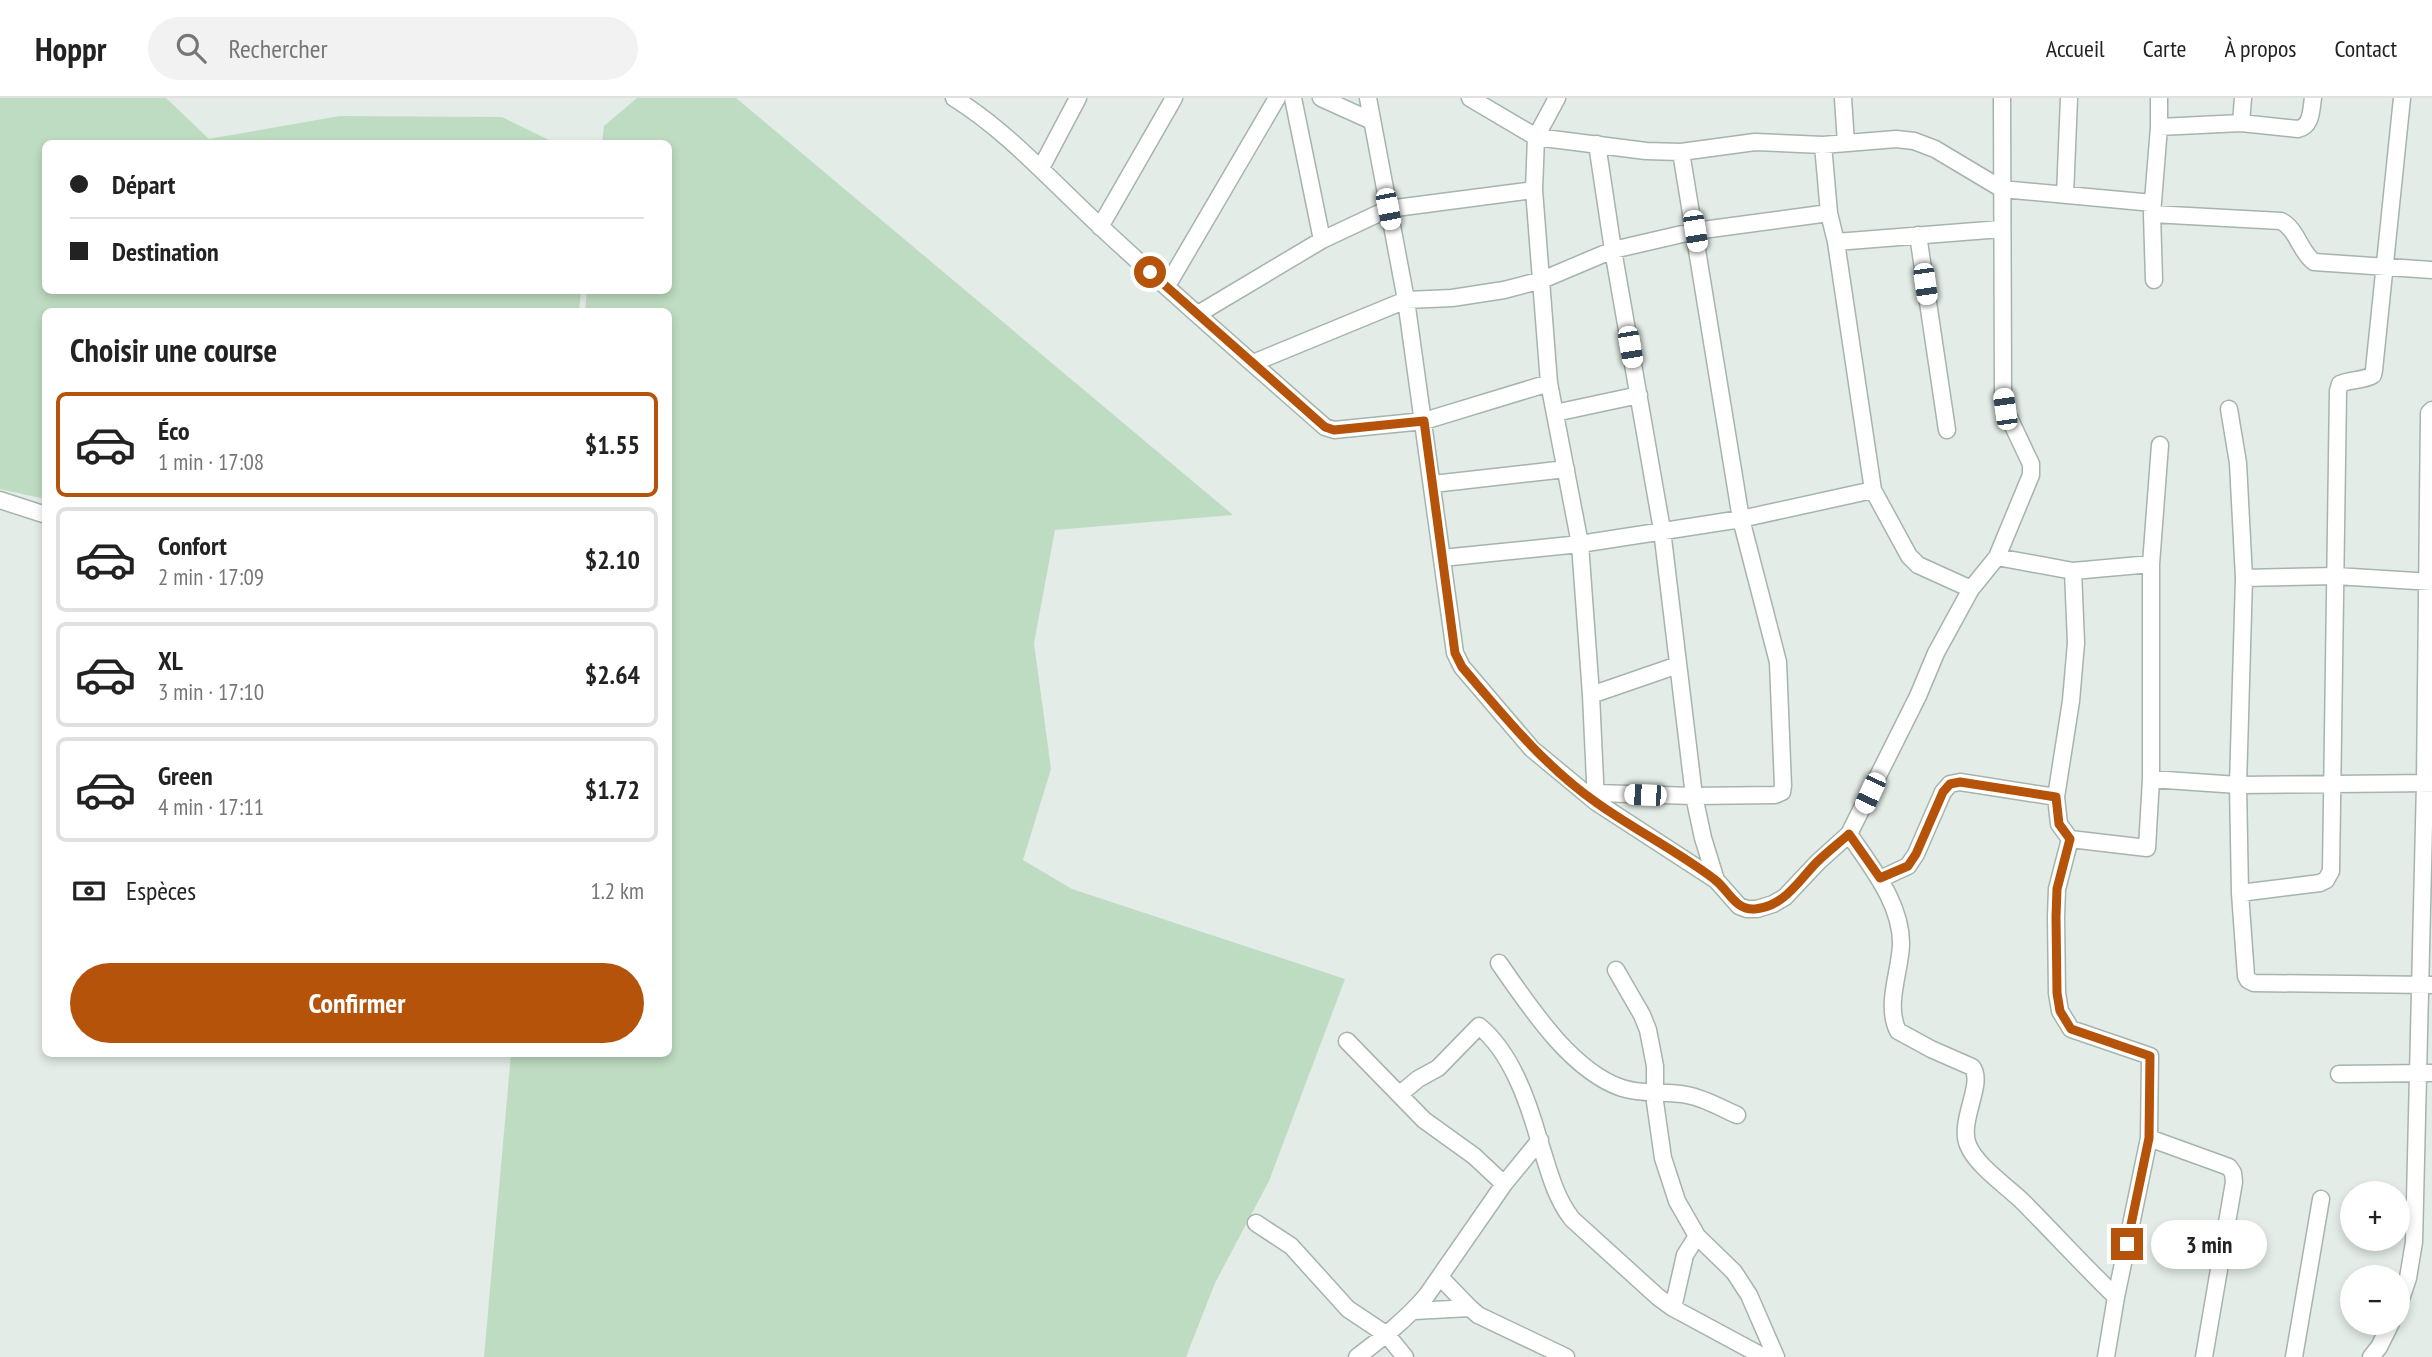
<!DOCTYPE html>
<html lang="fr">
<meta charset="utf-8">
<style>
:root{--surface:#fff;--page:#f2f2f2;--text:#222;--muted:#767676;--line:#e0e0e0;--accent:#b45309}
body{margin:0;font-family:"PT Sans Narrow",sans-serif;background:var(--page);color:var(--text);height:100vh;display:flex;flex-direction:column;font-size:26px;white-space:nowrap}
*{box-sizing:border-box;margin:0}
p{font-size:23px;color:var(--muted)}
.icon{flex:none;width:38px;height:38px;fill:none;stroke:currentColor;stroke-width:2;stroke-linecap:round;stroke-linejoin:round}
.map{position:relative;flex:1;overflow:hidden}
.details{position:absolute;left:42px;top:210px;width:630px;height:749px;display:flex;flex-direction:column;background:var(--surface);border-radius:10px;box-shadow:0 4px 10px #0003}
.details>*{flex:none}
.guide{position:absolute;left:42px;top:42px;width:630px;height:154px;border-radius:10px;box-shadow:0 4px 10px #0003;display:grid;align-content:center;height:154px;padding:0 28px;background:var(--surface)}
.fabs{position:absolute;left:2340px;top:1083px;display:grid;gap:14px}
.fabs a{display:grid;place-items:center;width:70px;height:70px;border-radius:50%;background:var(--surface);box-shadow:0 4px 10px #0003;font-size:35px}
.end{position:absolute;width:32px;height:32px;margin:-16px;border:9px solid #b45309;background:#fff;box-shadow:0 0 0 4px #fff}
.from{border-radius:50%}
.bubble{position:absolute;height:49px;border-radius:24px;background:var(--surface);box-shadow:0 4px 10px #0003;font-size:23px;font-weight:700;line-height:49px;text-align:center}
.car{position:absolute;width:21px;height:42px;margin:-21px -10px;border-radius:9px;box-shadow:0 0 5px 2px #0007;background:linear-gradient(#fff 24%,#345 0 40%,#fff 0 76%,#345 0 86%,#fff 0)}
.guide b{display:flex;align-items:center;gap:24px;height:66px;font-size:26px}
.guide b+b{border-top:2px solid var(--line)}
.guide i{width:18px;height:18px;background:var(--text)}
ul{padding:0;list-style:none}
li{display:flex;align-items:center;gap:21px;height:105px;margin:0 14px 10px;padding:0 14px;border:4px solid var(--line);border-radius:10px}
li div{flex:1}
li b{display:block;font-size:26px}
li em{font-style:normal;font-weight:700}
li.current{border-color:var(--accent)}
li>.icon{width:63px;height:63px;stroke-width:1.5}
h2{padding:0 28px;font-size:32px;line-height:84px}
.pay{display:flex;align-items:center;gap:18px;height:77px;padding:0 28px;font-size:26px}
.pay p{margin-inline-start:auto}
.cta{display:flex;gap:14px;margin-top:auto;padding:14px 28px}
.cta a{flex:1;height:80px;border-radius:42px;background:var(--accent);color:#fff;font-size:28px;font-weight:700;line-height:80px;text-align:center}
header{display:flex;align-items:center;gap:42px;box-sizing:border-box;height:98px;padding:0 35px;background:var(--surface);border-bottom:2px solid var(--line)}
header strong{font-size:33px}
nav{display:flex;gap:38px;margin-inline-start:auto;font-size:24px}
.search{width:490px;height:63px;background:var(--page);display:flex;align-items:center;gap:18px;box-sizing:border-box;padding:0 24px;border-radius:38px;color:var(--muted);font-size:26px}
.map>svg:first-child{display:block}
</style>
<header>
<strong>Hoppr</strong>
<div class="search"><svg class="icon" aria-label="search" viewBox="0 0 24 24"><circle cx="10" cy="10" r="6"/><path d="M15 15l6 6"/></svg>Rechercher</div>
<nav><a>Accueil</a><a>Carte</a><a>À propos</a><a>Contact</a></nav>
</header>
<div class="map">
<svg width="2432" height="1259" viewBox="0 0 2432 1259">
<rect width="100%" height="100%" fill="#e3ece7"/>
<path fill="#bedcc1" d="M0,0H166L209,41L340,18L502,19L555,45L46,46V192L581,193L579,213L46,214L45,401L0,391Z
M637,0H736L1233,417L1055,432L1034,545L1051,671L1023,762L1072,791L1345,881L1269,1083L1215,1185L1186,1259H484L511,956H668V214L585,213L587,193L668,192V46L602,45L604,28Z"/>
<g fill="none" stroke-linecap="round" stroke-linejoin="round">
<g stroke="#a6b4ad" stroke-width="19">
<path id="minor" d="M954,0C1010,35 1054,86 1102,130C1175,198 1250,263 1325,329L1334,332L1424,323L1549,285
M1321,0L1372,23
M1368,0L1406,202L1455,555L1462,569L1532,651L1596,704L1716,782L1739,808L1747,811H1757L1773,806L1785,799L1818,764L1849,736L1918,598L1936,555L1971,491L1997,459L2031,377V366L2005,311L2003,294L2002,0
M1470,0L1536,39L1646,53L1681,54L1755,44L1823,47L1896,41L1914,43L1935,51L2002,91L2153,105
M1557,0L1536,39L1534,92L1549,285L1580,446L1591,597L1596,704
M1843,0L1846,45
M2241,25L2298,31C2312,28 2311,12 2313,0
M2159,29L2241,25L2243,0
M1597,46L1613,152L1662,432L1694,698L1703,740L1716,782
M1823,47L1829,115L1836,144L1873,392L1909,458L1918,467L1971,491
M1041,70L1078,0
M2065,97L2069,0
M2152,116L2281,123C2297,131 2300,154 2314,164L2432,172
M1100,129L1174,0
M1918,137L1947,332
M1322,142L1388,111L1534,92
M1836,144L2001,131
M2154,182L2152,116L2159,29V0
M1167,188L1277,0
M1198,216L1322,142L1293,0
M1253,265L1406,202L1452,200L1504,192L1542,182L1613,152L1695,133L1829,115
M2229,311L2238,365L2244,480L2238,687L2240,795L2246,878L2248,882L2254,885L2432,887
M1555,315L1639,297
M1433,386L1566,371
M0,402L46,417
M1997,459L2073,473L2151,466
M1442,460L1580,446L1741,421L1873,392
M2073,473L2076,545L2071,603L2056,699L2059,726L2070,741L2147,750L2151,681V466L2160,347
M2244,480L2336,478L2432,484
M1591,597L1678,567
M2151,681L2238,687L2432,685
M1596,695L1694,698L1775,697L1782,694L1783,688L1778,564L1741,421L1681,54
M1849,736C1871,769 1902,806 1901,847C1900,874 1885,907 1898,933L1931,951L1972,969C1985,985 1958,1023 1968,1047C1976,1067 2005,1087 2021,1102C2053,1134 2083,1167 2116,1199
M2070,741L2057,791L2056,819L2057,895L2060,913L2071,931L2150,958L2149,1040L2116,1199L2106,1259
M1880,781L1908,768L1916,756L1943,694L1950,686L1960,684L2056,699
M2240,795L2320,785L2326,782L2331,773L2338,293L2340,286C2350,281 2363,283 2373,277L2374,272L2402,0
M1499,865C1529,908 1571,973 1622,990C1643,997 1666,993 1687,997C1704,1000 1721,1010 1737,1017
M1616,872L1642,917L1648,932L1655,968V1004L1663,1060L1677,1103L1697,1138L1734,1174L1749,1197L1776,1259
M1347,943L1424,1022L1474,1058L1504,1086
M2339,976L2432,975
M1400,996L1418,981L1438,970L1479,928C1511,954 1528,1003 1539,1042C1548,1069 1554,1098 1572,1121L1658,1199L1673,1210L1764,1259
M2149,1040L2229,1069L2233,1075L2234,1084L2204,1259
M1256,1125L1291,1148L1348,1211L1387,1237L1405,1259
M1441,1180L1470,1210
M1673,1210L1685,1157L1697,1138
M2398,1210L2408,1180L2414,1144L2425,685L2429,315L2432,312
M1414,1213L1470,1210L1478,1217L1566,1259
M1357,1259C1382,1240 1406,1222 1427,1197L1504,1086L1540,1042
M2294,1259L2321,1101
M2371,1259L2379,1249L2391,1225"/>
</g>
<use href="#minor" stroke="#fff" stroke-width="16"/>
</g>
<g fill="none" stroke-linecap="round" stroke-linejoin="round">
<path stroke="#b45309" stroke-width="9" d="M1150,174L1325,329L1334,332L1424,323L1455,555L1462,569C1504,618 1544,668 1597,705C1635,732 1677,753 1714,781C1728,791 1735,813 1755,811C1784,809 1799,782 1817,764C1827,754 1839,745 1849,736L1880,780L1908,768L1916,756L1943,694L1950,686L1960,684L2056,699L2059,726L2070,741L2057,791L2056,819L2057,895L2060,913L2071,931L2150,958L2149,1040L2127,1146"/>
</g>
</svg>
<div class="fabs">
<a>+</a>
<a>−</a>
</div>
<i class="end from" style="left:1150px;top:174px"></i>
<i class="end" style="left:2127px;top:1146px"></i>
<div class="bubble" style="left:2151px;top:1122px;width:116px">3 min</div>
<i class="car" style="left:1388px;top:111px;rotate:169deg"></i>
<i class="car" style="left:1695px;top:133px;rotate:171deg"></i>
<i class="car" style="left:1925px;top:186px;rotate:172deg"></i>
<i class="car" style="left:1630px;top:249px;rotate:170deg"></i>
<i class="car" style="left:2005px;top:311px;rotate:352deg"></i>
<i class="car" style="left:1870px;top:695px;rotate:205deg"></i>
<i class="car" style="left:1645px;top:697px;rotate:272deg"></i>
<div class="guide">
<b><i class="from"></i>Départ</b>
<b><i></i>Destination</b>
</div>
<section class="details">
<h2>Choisir une course</h2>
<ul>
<li class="current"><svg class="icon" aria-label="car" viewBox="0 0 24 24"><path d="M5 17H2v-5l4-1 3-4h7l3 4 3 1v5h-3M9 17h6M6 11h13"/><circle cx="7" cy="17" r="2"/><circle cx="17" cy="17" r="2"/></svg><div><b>Éco</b><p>1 min · 17:08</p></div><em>$1.55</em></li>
<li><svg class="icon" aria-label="car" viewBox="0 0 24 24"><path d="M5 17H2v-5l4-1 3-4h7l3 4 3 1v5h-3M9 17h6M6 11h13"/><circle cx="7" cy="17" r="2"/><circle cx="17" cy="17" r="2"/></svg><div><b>Confort</b><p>2 min · 17:09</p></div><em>$2.10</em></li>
<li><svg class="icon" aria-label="car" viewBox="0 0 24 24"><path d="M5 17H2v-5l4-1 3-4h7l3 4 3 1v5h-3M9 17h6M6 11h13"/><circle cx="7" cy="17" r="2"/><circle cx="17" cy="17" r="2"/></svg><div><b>XL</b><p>3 min · 17:10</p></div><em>$2.64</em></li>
<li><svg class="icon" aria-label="car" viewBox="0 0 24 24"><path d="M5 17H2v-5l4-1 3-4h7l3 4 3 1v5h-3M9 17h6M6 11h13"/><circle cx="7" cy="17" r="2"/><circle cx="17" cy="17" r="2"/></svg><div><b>Green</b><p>4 min · 17:11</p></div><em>$1.72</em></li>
</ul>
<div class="pay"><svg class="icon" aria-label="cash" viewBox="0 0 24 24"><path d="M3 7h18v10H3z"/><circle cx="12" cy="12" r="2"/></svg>Espèces<p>1.2 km</p></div>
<div class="cta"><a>Confirmer</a></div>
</section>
</div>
